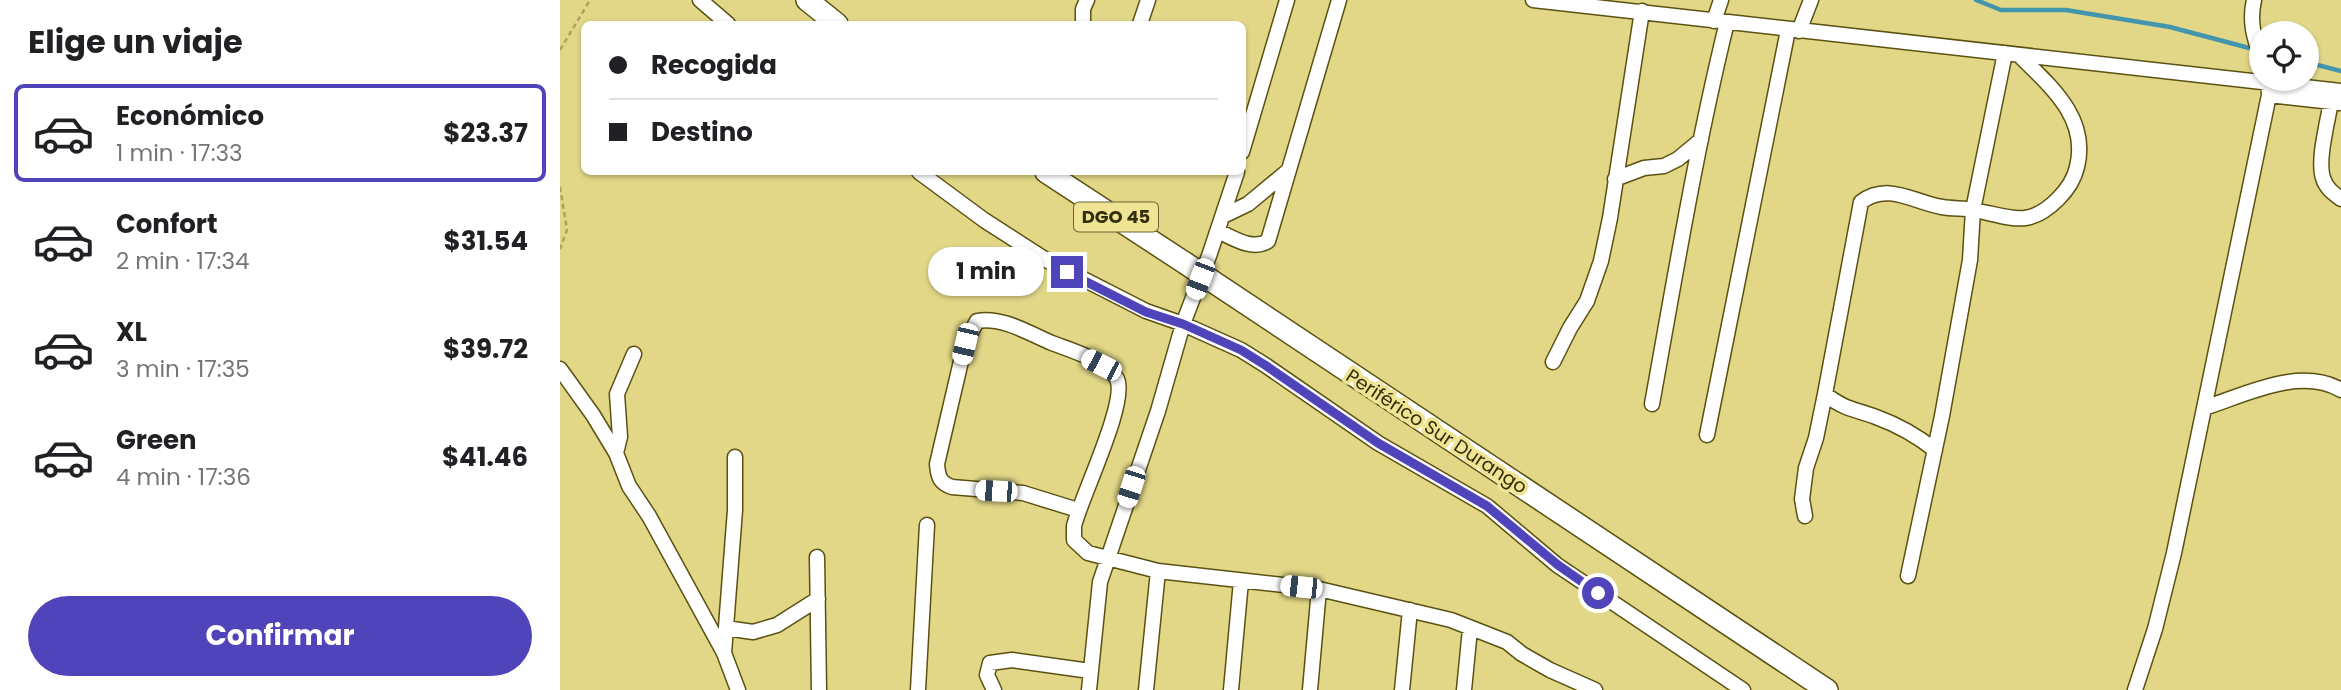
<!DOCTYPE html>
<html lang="es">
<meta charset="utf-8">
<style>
:root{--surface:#fff;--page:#f2f2f2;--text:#202124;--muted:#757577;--line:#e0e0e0;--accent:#5044bb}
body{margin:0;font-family:Poppins,sans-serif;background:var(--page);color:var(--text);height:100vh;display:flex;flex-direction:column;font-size:26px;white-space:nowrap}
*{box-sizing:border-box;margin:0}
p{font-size:23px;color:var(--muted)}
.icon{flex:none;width:38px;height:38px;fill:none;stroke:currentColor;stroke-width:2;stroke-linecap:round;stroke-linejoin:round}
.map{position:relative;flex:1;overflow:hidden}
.drawer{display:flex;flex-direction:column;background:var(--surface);width:560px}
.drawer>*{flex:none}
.hud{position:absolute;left:21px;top:21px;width:665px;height:154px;border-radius:10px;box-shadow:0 2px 5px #0004;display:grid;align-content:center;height:154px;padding:0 28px;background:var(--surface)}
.controls{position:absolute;left:1689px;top:21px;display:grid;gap:14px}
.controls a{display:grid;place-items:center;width:70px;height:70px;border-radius:50%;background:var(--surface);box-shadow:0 2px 5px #0004;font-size:35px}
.end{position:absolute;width:32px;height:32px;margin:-16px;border:9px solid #5044bb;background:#fff;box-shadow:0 0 0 4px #fff}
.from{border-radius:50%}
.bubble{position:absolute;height:49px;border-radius:24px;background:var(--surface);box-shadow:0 2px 5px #0004;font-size:23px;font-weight:700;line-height:49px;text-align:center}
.car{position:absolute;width:21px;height:42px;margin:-21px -10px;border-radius:9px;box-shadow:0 0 5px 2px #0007;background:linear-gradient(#fff 24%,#345 0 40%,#fff 0 76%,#345 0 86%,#fff 0)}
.hud b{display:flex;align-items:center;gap:24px;height:66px;font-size:26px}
.hud b+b{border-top:2px solid var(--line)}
.hud i{width:18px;height:18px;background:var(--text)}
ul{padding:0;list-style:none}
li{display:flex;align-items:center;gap:21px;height:98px;margin:0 14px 10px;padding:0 14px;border:4px solid transparent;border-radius:10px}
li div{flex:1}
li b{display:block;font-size:26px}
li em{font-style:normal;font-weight:700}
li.current{border-color:var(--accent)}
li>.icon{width:63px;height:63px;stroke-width:1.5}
h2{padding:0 28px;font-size:32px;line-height:84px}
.primary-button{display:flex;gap:14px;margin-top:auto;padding:14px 28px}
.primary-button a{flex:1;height:80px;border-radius:42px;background:var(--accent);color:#fff;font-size:28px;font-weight:700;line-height:80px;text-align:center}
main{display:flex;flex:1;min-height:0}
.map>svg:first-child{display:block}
</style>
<main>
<section class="drawer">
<h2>Elige un viaje</h2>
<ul>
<li class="current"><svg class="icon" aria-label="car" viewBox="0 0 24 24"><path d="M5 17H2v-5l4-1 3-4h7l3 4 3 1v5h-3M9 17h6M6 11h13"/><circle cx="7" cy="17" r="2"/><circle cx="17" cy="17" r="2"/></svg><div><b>Económico</b><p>1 min · 17:33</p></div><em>$23.37</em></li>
<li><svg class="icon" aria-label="car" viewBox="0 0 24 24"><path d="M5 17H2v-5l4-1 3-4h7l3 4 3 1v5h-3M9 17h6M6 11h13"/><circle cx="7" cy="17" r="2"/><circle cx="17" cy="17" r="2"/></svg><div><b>Confort</b><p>2 min · 17:34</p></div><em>$31.54</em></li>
<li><svg class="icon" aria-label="car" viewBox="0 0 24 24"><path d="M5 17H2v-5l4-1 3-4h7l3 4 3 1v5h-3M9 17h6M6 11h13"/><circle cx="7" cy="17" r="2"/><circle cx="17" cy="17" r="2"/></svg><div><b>XL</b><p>3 min · 17:35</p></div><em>$39.72</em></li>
<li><svg class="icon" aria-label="car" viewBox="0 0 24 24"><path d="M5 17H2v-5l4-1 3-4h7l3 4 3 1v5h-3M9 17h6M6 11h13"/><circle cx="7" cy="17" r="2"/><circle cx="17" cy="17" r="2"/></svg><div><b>Green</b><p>4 min · 17:36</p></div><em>$41.46</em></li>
</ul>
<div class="primary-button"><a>Confirmar</a></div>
</section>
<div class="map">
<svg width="1781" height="690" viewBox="0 0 1781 690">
<rect width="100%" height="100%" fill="#e2d787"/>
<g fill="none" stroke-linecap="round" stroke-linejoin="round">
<path stroke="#4395ae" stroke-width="4.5" d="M1416,0L1441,10H1506L1610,27L1693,49
M1746,62L1781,71"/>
<g stroke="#5a5112" stroke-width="17">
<path id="minor" d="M140,0L168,24
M973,0L1781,91
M1694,0C1689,22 1694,37 1701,58
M1154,21L1161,0
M523,24V9L527,0
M580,24L588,0
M1239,31L1251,0
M1709,95L1781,103
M1771,101C1768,121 1757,160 1763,178C1766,188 1773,193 1781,199
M682,152L727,0
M359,172L424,220L486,260L586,311L623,324L681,350L705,365L818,443L927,506L997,565L1183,690
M1055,179L1084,168L1104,166L1118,159L1141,140
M663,216L688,204L729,170
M658,231C673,238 692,251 708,241L779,0
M74,354L57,394L60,437L56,453L69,486L89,516L164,653
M993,362L1010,328L1027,301L1041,261L1050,218L1082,11
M0,369L33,415L56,453
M1265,394C1285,410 1295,409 1316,417C1338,425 1356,435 1375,450
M1092,404C1115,277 1136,148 1167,22
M1644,408C1685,395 1740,366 1781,390
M1147,435L1228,30
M175,457V510L164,653L178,690
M518,510L463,493L392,487C380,483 378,477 377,464L405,344L417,321C442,316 470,334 492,343C510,350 548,361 557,379C568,402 521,497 514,526V540L528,553L598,571L759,589L891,620L947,642L962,654L990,670L1035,690
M1245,516L1242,499L1246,468L1256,438L1265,394L1301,202C1328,182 1353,202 1382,207C1393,209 1404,208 1414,210C1451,217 1468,229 1498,199C1507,190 1514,180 1517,167C1529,118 1491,87 1459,55
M257,557L259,690
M1348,576L1382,416L1410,260L1413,210L1445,53
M166,628L193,632L217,625L258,599
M358,690L367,525
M434,690L427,675L430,663L452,660L530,671
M529,690L540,582L598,411L623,324L649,256L677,172
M586,690L598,571
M671,690L681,581
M750,690L759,589
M842,690L850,610
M904,690L910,629
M1575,690L1595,629L1614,553L1709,95L1708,79"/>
</g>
<g stroke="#5a5112" stroke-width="24">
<path id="highway" d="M247,0L277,24
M486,172L625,263
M652,281L1267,690"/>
</g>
<path stroke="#aca361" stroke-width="2.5" stroke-dasharray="5 3.5" stroke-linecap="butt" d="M0,50L30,0
M0,187L7,230L0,249"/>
<use href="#minor" stroke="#fff" stroke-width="14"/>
<use href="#highway" stroke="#fff" stroke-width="21"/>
<g stroke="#5a5112" stroke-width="24" stroke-linecap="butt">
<path id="highway-bridge" d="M625,263L652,281"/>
</g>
<use href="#highway-bridge" stroke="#fff" stroke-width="21"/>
</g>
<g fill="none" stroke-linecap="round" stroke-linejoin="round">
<path stroke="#5044bb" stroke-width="9" d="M507,272L586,312L623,324L681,350L705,365L818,443L927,506L998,565L1038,593"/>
</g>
<g text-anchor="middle" stroke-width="7" stroke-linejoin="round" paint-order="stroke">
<rect fill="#efe494" stroke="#6b6535" stroke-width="2" x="514" y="202.5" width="84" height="29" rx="5"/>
<g font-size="18" font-weight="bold" fill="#332e0c">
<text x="556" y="223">DGO 45</text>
</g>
<g font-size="19" fill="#332e0c" stroke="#efe494">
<text transform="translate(877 431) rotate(33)" y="7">Periférico Sur Durango</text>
</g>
</g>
</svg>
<div class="controls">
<a><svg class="icon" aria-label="locate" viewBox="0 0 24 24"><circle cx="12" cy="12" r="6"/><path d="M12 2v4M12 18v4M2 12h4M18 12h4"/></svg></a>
</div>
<i class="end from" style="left:1038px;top:593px"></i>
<i class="end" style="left:507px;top:272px"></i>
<div class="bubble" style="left:368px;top:247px;width:116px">1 min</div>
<i class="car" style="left:640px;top:279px;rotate:201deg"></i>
<i class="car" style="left:405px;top:344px;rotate:193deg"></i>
<i class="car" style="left:541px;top:365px;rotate:297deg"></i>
<i class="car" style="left:571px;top:487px;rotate:198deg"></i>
<i class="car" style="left:436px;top:491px;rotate:273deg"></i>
<i class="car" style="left:741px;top:587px;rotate:276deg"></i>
<div class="hud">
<b><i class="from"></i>Recogida</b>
<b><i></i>Destino</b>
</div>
</div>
</main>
